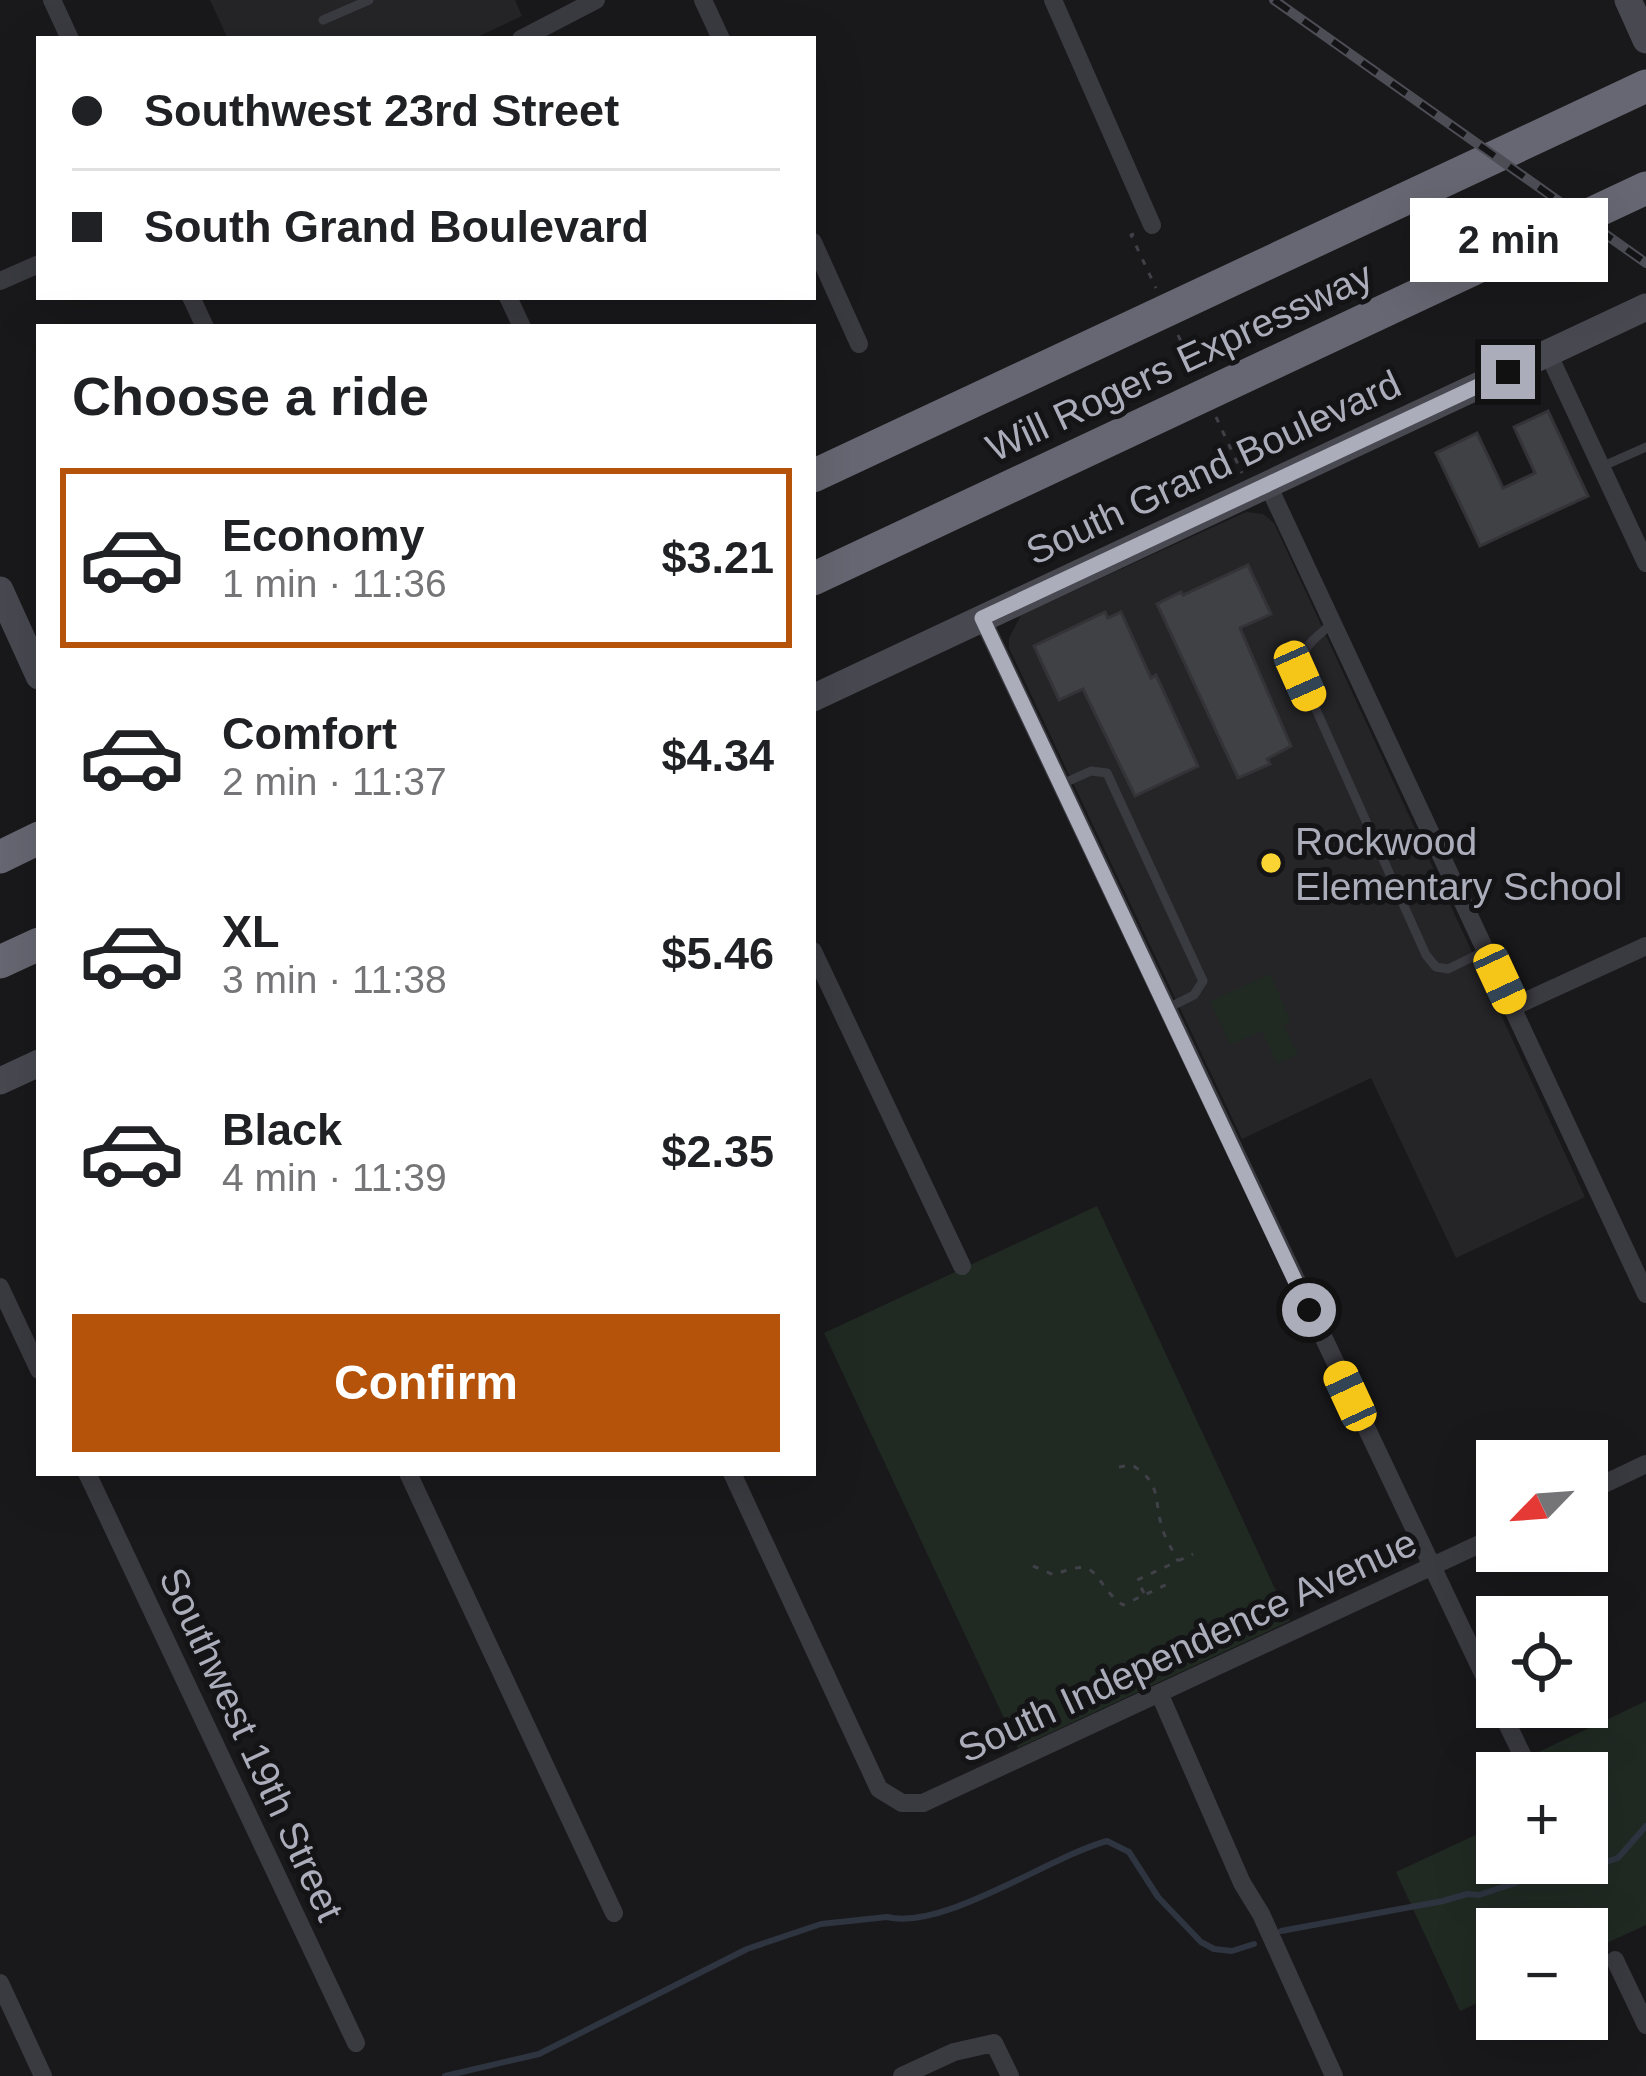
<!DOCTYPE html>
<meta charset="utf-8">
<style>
:root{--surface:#fff;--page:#f2f2f2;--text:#202124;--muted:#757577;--line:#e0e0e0;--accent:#b45309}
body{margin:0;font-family:Helvetica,sans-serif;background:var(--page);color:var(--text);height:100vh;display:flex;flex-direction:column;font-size:45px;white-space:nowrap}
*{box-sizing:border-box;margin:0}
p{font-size:39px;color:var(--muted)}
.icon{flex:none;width:66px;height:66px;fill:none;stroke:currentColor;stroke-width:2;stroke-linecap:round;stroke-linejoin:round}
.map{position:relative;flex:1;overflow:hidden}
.panel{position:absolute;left:36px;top:324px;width:780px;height:1152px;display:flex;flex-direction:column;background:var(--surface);border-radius:0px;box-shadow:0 12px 48px #0002}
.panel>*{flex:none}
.banner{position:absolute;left:36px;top:36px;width:780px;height:264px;border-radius:0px;box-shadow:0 12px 48px #0002;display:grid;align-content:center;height:264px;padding:0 36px;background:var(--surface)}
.needle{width:78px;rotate:245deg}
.buttons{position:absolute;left:1476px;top:1440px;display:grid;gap:24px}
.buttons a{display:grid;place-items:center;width:132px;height:132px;border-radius:0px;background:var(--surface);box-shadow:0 12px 48px #0002;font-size:60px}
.end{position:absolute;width:54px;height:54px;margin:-27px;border:15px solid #abadbb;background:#111;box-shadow:0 0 0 6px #111}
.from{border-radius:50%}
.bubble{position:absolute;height:84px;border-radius:0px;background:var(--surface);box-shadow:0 12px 48px #0002;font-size:39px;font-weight:700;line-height:84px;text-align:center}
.car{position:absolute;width:36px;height:72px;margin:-36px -18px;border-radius:15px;box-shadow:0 0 9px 3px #0007;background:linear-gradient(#f5c518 24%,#345 0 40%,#f5c518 0 76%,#345 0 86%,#f5c518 0)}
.banner b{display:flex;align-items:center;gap:42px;height:114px;font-size:45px}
.banner b+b{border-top:3px solid var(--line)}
.banner i{width:30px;height:30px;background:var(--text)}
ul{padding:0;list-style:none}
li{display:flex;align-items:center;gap:36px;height:180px;margin:0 24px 18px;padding:0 12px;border:6px solid transparent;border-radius:0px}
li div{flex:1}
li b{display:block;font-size:45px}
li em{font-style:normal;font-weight:700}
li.current{border-color:var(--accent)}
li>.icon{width:108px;height:108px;stroke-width:1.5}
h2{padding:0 36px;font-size:54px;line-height:144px}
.cta{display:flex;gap:24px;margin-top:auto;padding:24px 36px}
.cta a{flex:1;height:138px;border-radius:0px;background:var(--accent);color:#fff;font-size:48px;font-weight:700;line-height:138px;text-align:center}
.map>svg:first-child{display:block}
</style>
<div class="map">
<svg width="1646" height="2076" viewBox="0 0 1646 2076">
<rect width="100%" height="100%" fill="#19191b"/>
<path fill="#252528" d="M210,0H515L522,16L473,39H228Z
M1246,512L1263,514L1274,523L1585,1197L1456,1258L1371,1078L1242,1139L1009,648V638L1021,615Z"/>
<path fill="#202a23" d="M1270,974L1291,1021L1284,1025L1298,1055L1277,1064L1262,1031L1230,1045L1210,1001Z
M1097,1206L1290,1621L1018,1748L824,1333Z
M1646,1701V1925L1587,1952V1929H1497V1994L1460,2011L1396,1872L1497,1825V1863H1587V1773H1540L1532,1755Z"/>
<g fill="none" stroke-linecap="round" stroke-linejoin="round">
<path stroke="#2e3540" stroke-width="6" d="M1281,1931L1443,1901L1467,1894L1479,1895L1530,1878L1567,1875L1618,1858L1646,1826
M445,2076L539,2054L747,1949L821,1924L887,1917C943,1931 1049,1857 1107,1841L1129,1852L1158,1897L1201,1942L1214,1949L1232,1951L1254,1944"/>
</g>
<path fill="#404145" stroke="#343337" stroke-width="3" d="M1548,411L1588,496L1480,546L1436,453L1477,433L1503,488L1535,473L1514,427Z
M1248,565L1271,614L1240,628L1291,746L1267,759L1270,764L1238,778L1157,604L1181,592L1183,595Z
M1105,612L1108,618L1121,612L1151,678L1156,675L1198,766L1135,796L1083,689L1059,700L1034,646Z"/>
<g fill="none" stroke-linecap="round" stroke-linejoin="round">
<path stroke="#404148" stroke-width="3" stroke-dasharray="6 9" stroke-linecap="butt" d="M1134,234L1131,235L1156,288
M1178,335L1194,370
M1216,417L1242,473
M1119,1467L1132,1465C1161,1483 1154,1497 1161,1524C1164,1537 1172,1549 1178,1561
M1033,1566L1054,1575C1103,1554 1090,1582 1123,1605L1174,1581
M1144,1593L1137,1580L1193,1554"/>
<path stroke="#3a3a41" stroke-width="9" d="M323,20L369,0
M1601,467L1646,447
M1334,622C1313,640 1299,647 1301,676L1426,955L1436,967L1448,969L1487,950
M1062,784L1091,771L1107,773L1203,981L1194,995L1166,1009"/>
<path stroke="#3a3a41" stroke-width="18" d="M52,0L70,39
M703,0L721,39
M1053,0L1152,225
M521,39L596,0
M813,242L859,344
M0,281L39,264
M191,297L205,327
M508,297L522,327
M1548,353L1646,563
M1268,485L1646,1294
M982,618L1497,1703
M813,951L962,1266
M1513,1007L1646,946
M0,1287L39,1370
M87,1473L356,2043
M408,1473L614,1913
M732,1473L879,1789L902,1803H923L1497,1536
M1587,1492L1646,1464
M1160,1695L1242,1883L1261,1914L1334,2076
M1499,1707L1531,1773
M1615,1960L1646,2025
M0,1983L43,2076
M902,2076L954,2052L994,2043L1010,2076"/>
<path stroke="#484851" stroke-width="27" d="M1628,0L1646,40
M0,590L39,676
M813,698L1646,307
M0,1081L39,1063"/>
<path stroke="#666772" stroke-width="33" d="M813,476L1646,86
M813,579L1646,188
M0,857L39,838
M0,962L39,944"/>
<g stroke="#4d4d56" stroke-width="10">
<path id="rail" d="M1274,0L1646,263"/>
</g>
<use href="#rail" stroke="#141416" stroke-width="6" stroke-dasharray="18" stroke-linecap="butt"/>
</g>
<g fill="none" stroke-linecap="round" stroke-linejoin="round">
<path stroke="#abadbb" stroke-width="15" d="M1309,1310L982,618L1508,372"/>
</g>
<circle fill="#f9d433" stroke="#141416" stroke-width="4.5" cx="1271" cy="863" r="12"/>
<g text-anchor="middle" stroke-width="10" stroke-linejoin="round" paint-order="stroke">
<g font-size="39" fill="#abadbb" stroke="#141416">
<text transform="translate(1179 361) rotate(-25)" y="14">Will Rogers Expressway</text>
<text transform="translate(1213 467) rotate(-25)" y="14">South Grand Boulevard</text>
<text transform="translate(1187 1645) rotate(-25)" y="14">South Independence Avenue</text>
<text transform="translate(252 1744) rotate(65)" y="14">Southwest 19th Street</text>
</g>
<g font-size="39" fill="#abadbb" stroke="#141416" text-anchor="start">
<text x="1295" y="855">Rockwood<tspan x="1295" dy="45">Elementary School</tspan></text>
</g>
</g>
</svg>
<div class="buttons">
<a><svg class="needle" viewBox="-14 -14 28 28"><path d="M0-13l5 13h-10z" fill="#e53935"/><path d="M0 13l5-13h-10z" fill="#757577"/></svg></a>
<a><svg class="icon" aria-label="locate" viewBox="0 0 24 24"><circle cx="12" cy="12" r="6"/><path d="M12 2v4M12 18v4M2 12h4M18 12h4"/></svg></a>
<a>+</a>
<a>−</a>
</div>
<i class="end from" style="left:1309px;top:1310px"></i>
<i class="end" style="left:1508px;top:372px"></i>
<div class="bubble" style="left:1410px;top:198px;width:198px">2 min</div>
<i class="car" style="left:1300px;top:676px;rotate:156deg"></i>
<i class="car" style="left:1500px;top:979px;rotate:155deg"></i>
<i class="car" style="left:1350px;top:1396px;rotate:335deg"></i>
<div class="banner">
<b><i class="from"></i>Southwest 23rd Street</b>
<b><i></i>South Grand Boulevard</b>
</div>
<section class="panel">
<h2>Choose a ride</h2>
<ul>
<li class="current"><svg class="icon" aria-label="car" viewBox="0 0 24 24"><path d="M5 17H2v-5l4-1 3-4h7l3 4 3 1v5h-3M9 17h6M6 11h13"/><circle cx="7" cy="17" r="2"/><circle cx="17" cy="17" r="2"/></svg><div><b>Economy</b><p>1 min · 11:36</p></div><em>$3.21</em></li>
<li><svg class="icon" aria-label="car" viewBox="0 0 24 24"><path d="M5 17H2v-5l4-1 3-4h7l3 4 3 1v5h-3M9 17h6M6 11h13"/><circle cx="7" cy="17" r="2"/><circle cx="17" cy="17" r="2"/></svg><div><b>Comfort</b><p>2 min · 11:37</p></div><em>$4.34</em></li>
<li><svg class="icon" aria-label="car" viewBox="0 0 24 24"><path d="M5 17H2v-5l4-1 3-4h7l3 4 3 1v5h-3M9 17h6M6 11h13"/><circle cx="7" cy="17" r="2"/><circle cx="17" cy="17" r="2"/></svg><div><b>XL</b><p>3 min · 11:38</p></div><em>$5.46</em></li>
<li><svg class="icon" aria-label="car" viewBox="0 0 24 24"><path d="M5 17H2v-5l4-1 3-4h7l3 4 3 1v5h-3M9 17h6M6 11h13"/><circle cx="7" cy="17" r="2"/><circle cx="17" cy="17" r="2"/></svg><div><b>Black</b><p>4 min · 11:39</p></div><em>$2.35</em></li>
</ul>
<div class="cta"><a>Confirm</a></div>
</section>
</div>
